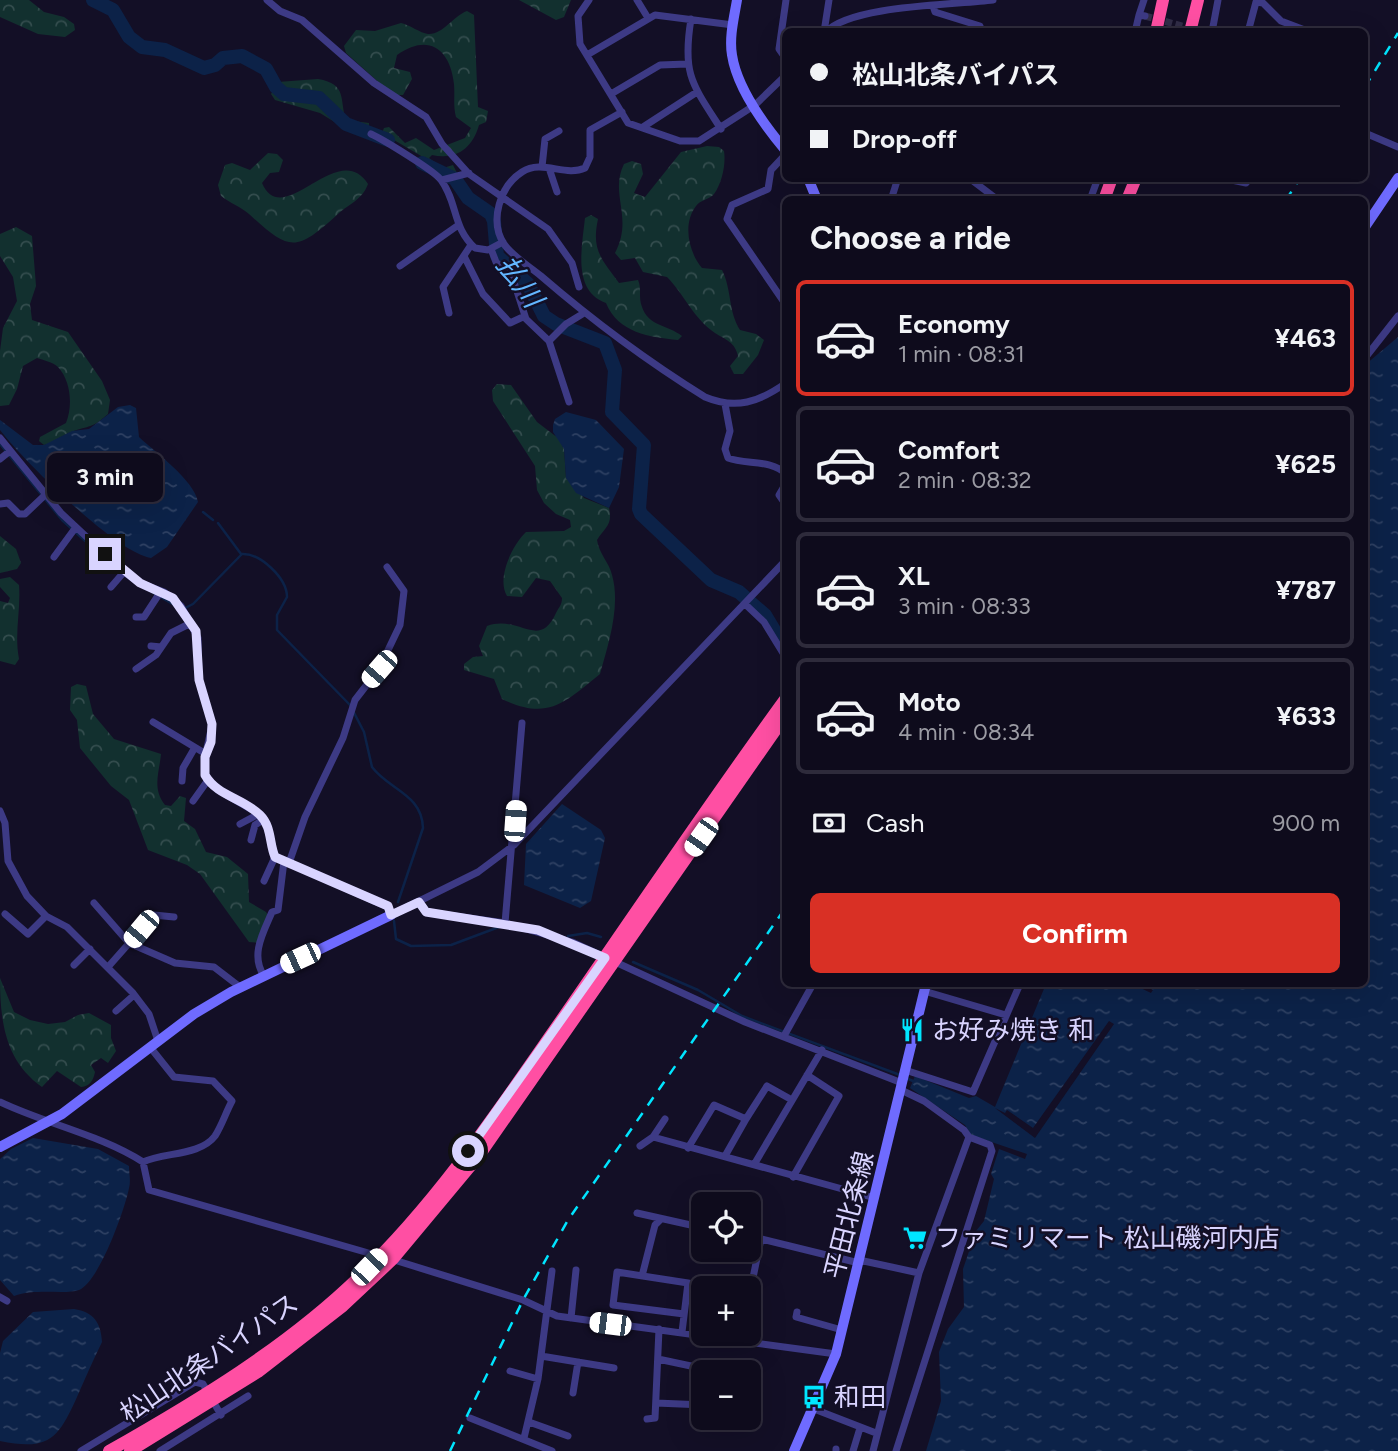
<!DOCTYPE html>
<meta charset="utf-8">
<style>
:root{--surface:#0e0b1c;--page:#171425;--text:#f1f3f6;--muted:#9b9ba3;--line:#2e2b3b;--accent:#d93025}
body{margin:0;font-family:Figtree,"Noto Sans JP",sans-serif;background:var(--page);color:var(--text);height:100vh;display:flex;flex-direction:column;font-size:26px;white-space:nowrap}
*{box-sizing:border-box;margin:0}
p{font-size:23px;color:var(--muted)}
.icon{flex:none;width:38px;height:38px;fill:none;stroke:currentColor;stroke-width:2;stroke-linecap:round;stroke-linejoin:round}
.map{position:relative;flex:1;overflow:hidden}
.side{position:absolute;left:782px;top:196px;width:586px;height:791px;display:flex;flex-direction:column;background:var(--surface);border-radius:10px;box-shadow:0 7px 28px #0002,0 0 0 2px var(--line)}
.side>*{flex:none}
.hud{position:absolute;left:782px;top:28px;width:586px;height:154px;border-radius:10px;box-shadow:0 7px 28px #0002,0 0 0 2px var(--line);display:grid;align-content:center;height:154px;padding:0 28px;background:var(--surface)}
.buttons{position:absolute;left:691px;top:1192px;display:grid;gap:14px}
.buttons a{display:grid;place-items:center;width:70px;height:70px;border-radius:10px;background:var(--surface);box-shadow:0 7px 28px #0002,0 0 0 2px var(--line);font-size:35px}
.end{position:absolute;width:32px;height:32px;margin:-16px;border:9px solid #d9d4ff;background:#111;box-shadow:0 0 0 4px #111}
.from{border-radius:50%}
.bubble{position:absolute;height:49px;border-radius:10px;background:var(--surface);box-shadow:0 7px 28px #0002,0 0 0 2px var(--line);font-size:23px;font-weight:700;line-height:49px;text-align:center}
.car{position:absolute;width:21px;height:42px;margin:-21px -10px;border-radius:9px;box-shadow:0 0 5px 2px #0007;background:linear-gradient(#fff 24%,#345 0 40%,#fff 0 76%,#345 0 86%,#fff 0)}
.hud b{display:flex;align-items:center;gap:24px;height:66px;font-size:26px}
.hud b+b{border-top:2px solid var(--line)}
.hud i{width:18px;height:18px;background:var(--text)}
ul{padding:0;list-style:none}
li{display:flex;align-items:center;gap:21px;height:116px;margin:0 14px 10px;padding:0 14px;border:4px solid var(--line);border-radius:10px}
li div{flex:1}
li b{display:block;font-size:26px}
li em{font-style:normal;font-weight:700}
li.selected{border-color:var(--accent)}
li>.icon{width:63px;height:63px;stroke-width:1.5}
h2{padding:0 28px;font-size:32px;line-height:84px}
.pay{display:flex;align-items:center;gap:18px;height:77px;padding:0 28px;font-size:26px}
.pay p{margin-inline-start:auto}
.primary-button{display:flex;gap:14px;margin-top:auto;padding:14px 28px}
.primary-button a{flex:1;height:80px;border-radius:10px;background:var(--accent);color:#fff;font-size:28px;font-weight:700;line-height:80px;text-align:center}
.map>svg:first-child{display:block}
</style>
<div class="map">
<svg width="1398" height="1451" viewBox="0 0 1398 1451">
<defs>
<pattern id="forest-crowns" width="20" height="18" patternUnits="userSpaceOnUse" patternTransform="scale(1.75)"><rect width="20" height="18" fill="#12302f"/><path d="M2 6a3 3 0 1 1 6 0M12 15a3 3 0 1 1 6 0" fill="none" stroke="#344d4e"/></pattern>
<pattern id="water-ripples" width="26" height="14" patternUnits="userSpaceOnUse" patternTransform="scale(1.75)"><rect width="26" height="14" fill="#0c2248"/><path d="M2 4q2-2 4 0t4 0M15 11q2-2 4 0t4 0" fill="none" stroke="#2f4163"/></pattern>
</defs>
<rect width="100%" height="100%" fill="#130f26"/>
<path fill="url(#forest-crowns)" d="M0,0H29L44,12L64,17L74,24L75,30L65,37L38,34L0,17Z
M519,0H571L564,17L556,20Z
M467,11L474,15L478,107L488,111L486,122L479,125C472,149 456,160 432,155L429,158L443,168L453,165L458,175L452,174L382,133L384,128L389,127L405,143L416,138L434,150L465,138L471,128L456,117C453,106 455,96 454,84C450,48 428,33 397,55L394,68L410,72L412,79L403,95H393L346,53L344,46L356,30L375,31L401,23C410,25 420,33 428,34C443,35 453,16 467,11Z
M318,79C348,84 339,100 346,120L369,123V129L363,126H341L320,113L275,100L271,94L278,82Z
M707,146L719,147L724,151C726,164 722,183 714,194C710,199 700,200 696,206C682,224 689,253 702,268L722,270C732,290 728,311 740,330L756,334L764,340L758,355L743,374H734L730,366L738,356C735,342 726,340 715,333C693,318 684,294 667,277L643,272L635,258L621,260L615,253C634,217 609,194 624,164L632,161L641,164L643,174L634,193L645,197L681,152Z
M268,153L277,154L283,160L279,172L270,173L262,183C283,232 338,137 368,184C362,200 350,203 338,214C296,252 290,252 249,214C241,207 230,203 221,196L218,185L225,165L232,163L250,170Z
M591,215L598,219C591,251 602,259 619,283L638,280C642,289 638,297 642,307C648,326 668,325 682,336L678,340C650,337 618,333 606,303C572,291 582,247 585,218Z
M16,227L32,236L36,286L30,304L32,320L68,332L102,381L110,400L108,414C91,429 90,425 71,432C62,435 54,442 44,445L39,441L40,437L66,423C73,406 71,381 58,367C53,362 43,360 37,358L23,366L17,389L9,405L0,406V351L3,328L17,301L13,277L0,256V234Z
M497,384L511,385L537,422L558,438L564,449L566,478L584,498L609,508C613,525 605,527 597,540C599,554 609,562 612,575C621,606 608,645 600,674C564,703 548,721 502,699L494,679L464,670V664L473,657L483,656L479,646L487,626C519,614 539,651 556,613C559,607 562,605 562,598L550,581L536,578L522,597L507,596C496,578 513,544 526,532L564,531L571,527L570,520L556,514L544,503L537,490L535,466L493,401L492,390Z
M0,536L16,549L21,563L17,569L0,573Z
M10,577L19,585C21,611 14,633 19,659L15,665L0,661V601L8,603L10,598L0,587V579Z
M77,684L86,686L93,714L114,739L161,754C159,774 152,788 165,805L171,806L180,796L186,798L184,821L195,829L206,852L227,857L248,874L249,902L266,912L270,919L261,943L249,942L200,874L187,865L148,850L129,800L111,786L80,748L77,720L70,710L71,687Z
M0,978L14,1012L30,1020L48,1024L65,1022L78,1015L89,1013L111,1025V1038L116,1051L108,1063L101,1058L91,1065L95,1072C93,1081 90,1086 81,1087L57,1071L42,1087C5,1061 0,1021 0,978Z"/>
<path fill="url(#water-ripples)" d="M1398,337V1451H926L941,1401L939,1352L948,1329L964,1307L963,1269L976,1231L984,1221L994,1179L991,1174L999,1149L1025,1159L1027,1154L971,1135L965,1125L910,1088L915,1076L969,1098L976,1096L995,1107L1046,984H1132L1151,993L1153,990L1142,984H1365V365Z
M130,405L136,408L139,437C156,453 194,480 198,502L167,547L151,558C115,552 24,461 0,430V420L33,445H44L72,431L89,429L118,407Z
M566,412L596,420L624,449L619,487L609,508L576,493L566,478L564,449L553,432V425L555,419Z
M562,804L601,830L605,838L591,901L580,908L524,885L526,844Z
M33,1138L98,1149L129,1166C129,1173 131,1181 129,1188C125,1209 99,1282 79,1290C66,1295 36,1288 14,1296L0,1280V1159L11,1149Z
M74,1309C94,1312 101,1323 102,1342C93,1360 85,1379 77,1397C58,1439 49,1451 0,1441V1353L3,1341L33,1312Z"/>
<path fill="#130f26" d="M1109,1021L1114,1024L1035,1138L995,1108L1005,1113L1007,1110L1033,1128Z"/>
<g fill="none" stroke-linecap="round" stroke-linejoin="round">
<path stroke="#0c2248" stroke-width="2.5" d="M0,444L62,520L93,548
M203,512L213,520
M218,523L241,554
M145,588L176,606
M185,608L193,604L242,554C260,553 287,578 287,597L277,615V630L350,705L364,732L372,767C389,790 422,794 423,828L398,902
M394,921L396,939L411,946L451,945L499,927
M568,936L587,933L601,937
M633,962L698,990L742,1016L900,1075
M906,1078L913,1081"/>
<path stroke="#0c2248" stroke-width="14" d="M93,0L113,10L129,37L142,47L165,50L204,68L215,65L223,58L242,56L266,69L276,87L284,94L319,98L346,124L388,140
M422,163L455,179L468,198L491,214L494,221L497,256L528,284L544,316L556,324L605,343L615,370L612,412L644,445L639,509L641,514L711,580L739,592L747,599
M751,603L765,615L786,650"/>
<path stroke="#312d47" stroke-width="7" stroke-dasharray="7 3.5" stroke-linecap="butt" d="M1145,16L1193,29"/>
<path stroke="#3d3a85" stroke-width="7" d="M267,0L280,11L302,20L374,83L426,117L442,144L469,174L548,229L572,263L579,287
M589,0L578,16L580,44L628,123L680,141H699L755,105L786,75
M637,0L648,18
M933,6L935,12L980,26L982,32
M1139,15L1144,0
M691,19C682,74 692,84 721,129
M1203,31L1204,32
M824,32L829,0
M826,32C851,5 954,5 993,0
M1135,32L1139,15L1145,16
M1212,32L1218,0
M1248,32L1256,2L1263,3L1281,21L1310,32
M587,55L655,15L733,25
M786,59L779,49L786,0
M611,94L660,65L687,64
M622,112L590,130V157L585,168C565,177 542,159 522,172C500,186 489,221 504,244C512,256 529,266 541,276C592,320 647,361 705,397C736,410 759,402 786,383
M643,127L697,92
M1365,133L1398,147
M371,134C382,139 435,171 441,180C458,203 452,227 475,248L488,250L503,242
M786,154L771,170L768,189L732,205L727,219L786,305
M542,167L545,139L559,131
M549,168L557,192
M969,178L998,200
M1152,178H1154
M1222,178L1246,183L1250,178
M442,180L469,173
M891,200L898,178
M1090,200L1098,178
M491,249L496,262L513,279L526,319L549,341L569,402
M464,256L483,294L510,323L525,316
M400,266L457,226
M449,313L443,287L471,245
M549,341L566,324L584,313
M1365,358L1398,316
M725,404L730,431L725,449L728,458C746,465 771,459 786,474
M0,438L61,513L124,572L140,583L164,592L181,606L198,638L199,680L212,725L205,757V775L218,790L259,814L266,823L275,857L388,907L391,915L478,872L514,845L786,560
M0,459L10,451
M786,483L779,495L786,505
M0,504L8,503L19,514H25L45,495
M54,557L76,527
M111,587L124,572
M745,604L764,622L786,658
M136,617H144L161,591
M151,646L161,647
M136,669L156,655L171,633L191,623
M153,722L206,754
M182,781L183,768L194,749
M193,801L208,780
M0,811L5,823L8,861L27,896L46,916L67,927L133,993L149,1014L158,1041
M240,824L259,814
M251,840L255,825L264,819
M289,863L305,817L343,738L355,700L379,669L400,625L404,591L387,567
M264,881L275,857
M419,902L426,912L505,923L572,942L745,1022L902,1083
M94,903L129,943L175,963L214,967L240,987
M5,914L28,934L46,916
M505,923L522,723
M74,965L90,949
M108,967L154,915L174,917
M264,976C250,955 263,933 272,912L278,910L284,861
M924,991L1006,1015
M116,1011L134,995
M784,1036L813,984
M905,1070L973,1092L1020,984
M0,1102C46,1124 101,1135 143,1162L149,1190L379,1256
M746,1119L767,1086L792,1100
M653,1137L875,1198
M640,1146L653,1137L665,1119
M688,1148L714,1105L746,1119L725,1156
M143,1162C164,1152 200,1156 215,1136C222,1125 226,1112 232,1101L213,1081L174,1077L150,1047
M755,1163L822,1050
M793,1177L839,1096L807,1075
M637,1213L704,1228
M749,1236L859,1263
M391,1259L523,1300L557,1316L836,1354
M859,1260L919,1273
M642,1276L655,1225L661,1219
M0,1297L7,1301
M749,1297L761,1239
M797,1312L796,1317L842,1330
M571,1318L576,1270
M682,1332L688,1283L617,1272L613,1305L684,1314
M541,1356L614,1368
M658,1359L719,1372
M510,1371L538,1379
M573,1393L578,1362
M656,1403L704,1405
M814,1409L876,1433
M470,1418L552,1451
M647,1419L655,1418L659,1329
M529,1422L568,1436
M524,1438L538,1379L552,1271
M81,1451L195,1382L203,1384L221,1415
M160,1451L248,1396
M836,1451V1449
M853,1451L860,1428
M873,1451L919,1273L969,1137L964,1130L924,1101L901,1090
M896,1451L992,1151L990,1145L969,1137"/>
<path stroke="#6f6bff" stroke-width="10" d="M737,0C734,18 729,37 732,55C737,88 765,126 786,151
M808,178L817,200
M1365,227L1398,178
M0,1147L62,1114L194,1014L231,992L391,915
M794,1451L836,1354L926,984"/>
<path stroke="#ff4fa3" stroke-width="12" d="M1156,32L1163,0
M1190,32L1198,0
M1104,200L1112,178
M1127,200L1136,178
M109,1451C197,1401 287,1347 360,1276C435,1204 494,1117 553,1032C630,921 706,808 786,698
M130,1451L258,1372L343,1306L393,1259L478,1157L786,715"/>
<path stroke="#00e5ff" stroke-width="2.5" stroke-dasharray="10 9" stroke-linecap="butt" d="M1365,87L1398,33
M1286,200L1300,178
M450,1451L523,1300L568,1220L786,907"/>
</g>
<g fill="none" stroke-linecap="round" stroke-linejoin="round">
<path stroke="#d9d4ff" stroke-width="9" d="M105,554L140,583L173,598L196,631L199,680L212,724L211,742L205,757V775C217,796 243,798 260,815C272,827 269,843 275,857L388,906L391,915L419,902L426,912L538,930L605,958L468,1151"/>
</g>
<defs>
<g id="restaurant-bare" transform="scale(1.89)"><path d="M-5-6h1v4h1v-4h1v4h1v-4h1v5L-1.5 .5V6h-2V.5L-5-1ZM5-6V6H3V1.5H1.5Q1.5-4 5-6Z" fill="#00e5ff" stroke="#130f26" stroke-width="2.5" paint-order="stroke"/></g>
<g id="supermarket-bare" transform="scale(1.89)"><path d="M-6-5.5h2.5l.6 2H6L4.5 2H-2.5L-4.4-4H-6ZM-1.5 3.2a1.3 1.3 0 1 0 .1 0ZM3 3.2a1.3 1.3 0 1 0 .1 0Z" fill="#00e5ff" stroke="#130f26" stroke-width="2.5" paint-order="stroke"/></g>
<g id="bus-bare" transform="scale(1.89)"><path d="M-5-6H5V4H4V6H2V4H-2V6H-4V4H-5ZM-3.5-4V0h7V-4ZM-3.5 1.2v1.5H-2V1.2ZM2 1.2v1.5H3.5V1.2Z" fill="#00e5ff" stroke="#130f26" stroke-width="2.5" paint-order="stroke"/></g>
</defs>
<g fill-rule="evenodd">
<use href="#restaurant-bare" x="912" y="1030"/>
<use href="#supermarket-bare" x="915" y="1238"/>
<use href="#bus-bare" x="814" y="1397"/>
</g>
<g text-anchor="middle" stroke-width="5" stroke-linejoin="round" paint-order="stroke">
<g font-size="26" fill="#d9d4ff" stroke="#130f26" text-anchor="start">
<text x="932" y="1039">お好み焼き 和</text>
<text x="935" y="1247">ファミリマート 松山磯河内店</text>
<text x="834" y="1406">和田</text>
</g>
<g font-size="26" fill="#d9d4ff" stroke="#130f26">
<text transform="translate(849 1215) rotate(-76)" y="9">平田北条線</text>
<text transform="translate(209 1358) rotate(-34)" y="9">松山北条バイパス</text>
</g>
<g font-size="28" font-style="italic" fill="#62b6ff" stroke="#130f26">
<text transform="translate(520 281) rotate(54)" y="10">払川</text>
</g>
</g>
</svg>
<div class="buttons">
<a><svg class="icon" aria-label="locate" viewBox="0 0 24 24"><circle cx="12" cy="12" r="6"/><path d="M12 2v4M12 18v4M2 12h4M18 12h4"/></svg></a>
<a>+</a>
<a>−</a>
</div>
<i class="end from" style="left:468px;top:1151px"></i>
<i class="end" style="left:105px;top:554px"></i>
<div class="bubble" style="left:47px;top:453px;width:116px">3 min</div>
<i class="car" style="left:379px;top:669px;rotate:221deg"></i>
<i class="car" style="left:515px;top:821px;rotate:4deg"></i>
<i class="car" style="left:701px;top:837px;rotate:215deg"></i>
<i class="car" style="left:141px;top:929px;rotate:220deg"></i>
<i class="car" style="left:300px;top:958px;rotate:245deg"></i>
<i class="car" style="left:369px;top:1267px;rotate:44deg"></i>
<i class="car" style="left:610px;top:1324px;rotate:277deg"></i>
<div class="hud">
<b><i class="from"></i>松山北条バイパス</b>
<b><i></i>Drop-off</b>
</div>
<section class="side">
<h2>Choose a ride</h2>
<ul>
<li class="selected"><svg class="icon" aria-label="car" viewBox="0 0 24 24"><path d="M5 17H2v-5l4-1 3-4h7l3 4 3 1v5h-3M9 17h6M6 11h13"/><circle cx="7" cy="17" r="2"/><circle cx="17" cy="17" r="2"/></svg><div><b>Economy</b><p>1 min · 08:31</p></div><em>¥463</em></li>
<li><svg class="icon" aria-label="car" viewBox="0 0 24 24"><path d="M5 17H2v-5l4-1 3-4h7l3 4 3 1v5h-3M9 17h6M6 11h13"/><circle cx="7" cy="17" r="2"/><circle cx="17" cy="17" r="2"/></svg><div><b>Comfort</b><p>2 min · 08:32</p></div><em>¥625</em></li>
<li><svg class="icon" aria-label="car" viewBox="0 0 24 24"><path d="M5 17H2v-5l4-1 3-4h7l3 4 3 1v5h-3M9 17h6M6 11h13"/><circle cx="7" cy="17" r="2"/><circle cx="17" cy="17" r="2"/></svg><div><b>XL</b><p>3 min · 08:33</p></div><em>¥787</em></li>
<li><svg class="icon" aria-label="car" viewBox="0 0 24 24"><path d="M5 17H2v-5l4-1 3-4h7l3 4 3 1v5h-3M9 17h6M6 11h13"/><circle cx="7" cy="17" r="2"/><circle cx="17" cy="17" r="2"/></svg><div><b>Moto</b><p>4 min · 08:34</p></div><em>¥633</em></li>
</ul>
<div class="pay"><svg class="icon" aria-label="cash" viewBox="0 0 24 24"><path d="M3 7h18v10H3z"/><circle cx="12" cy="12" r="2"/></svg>Cash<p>900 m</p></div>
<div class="primary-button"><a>Confirm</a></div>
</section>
</div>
